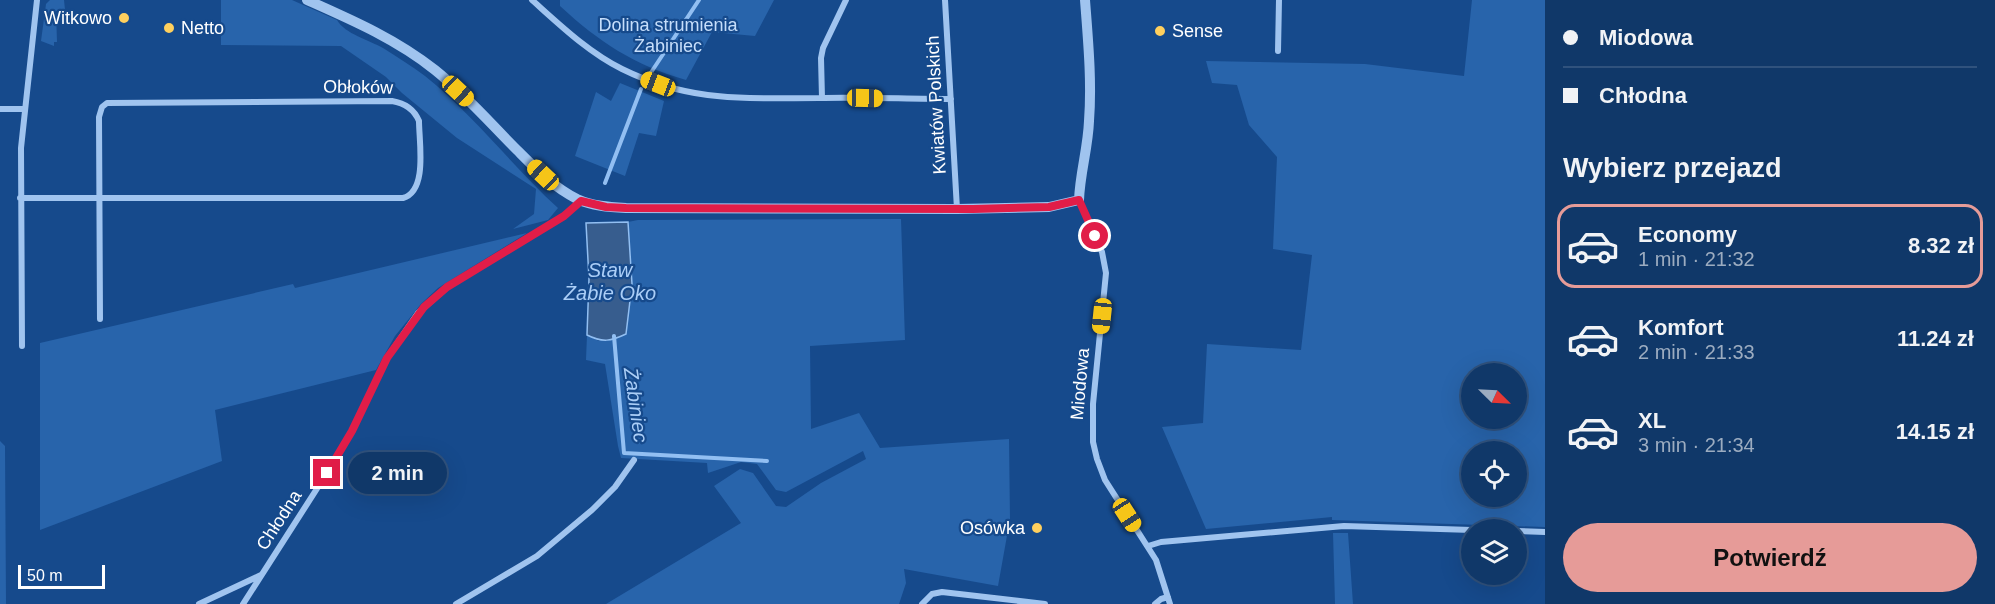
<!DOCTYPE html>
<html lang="pl">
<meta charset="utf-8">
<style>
:root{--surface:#103869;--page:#1e4371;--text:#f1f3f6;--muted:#9cacc0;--line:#30527d;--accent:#e69b98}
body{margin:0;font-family:Helvetica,sans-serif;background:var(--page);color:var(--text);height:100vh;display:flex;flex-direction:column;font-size:22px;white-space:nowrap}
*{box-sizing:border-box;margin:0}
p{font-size:20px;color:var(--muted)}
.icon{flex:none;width:33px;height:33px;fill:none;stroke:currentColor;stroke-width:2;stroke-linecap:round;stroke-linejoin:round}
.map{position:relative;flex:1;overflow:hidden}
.sheet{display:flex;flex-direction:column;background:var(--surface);width:450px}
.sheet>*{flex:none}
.banner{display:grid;align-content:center;height:132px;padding:0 18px;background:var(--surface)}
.needle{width:39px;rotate:114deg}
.tools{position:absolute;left:1461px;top:363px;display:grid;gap:12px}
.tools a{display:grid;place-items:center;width:66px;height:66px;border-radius:50%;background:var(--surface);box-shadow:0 6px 24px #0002,0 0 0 2px var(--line);font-size:30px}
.scale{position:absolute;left:18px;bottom:15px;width:87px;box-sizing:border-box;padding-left:6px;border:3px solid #fff;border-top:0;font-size:16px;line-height:21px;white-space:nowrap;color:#fff;-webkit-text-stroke:4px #164a8c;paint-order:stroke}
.end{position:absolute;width:27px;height:27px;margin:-14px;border:8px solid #e11d48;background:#fff;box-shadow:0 0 0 3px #fff}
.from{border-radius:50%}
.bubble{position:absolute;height:42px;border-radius:21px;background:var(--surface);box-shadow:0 6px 24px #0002,0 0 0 2px var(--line);font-size:20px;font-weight:700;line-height:42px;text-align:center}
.car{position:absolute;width:18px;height:36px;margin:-18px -9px;border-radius:8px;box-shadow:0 0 4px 2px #0007;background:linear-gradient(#f5c518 24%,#345 0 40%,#f5c518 0 76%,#345 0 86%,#f5c518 0)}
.banner b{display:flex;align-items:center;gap:21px;height:57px;font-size:22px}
.banner b+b{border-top:2px solid var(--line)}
.banner i{width:15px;height:15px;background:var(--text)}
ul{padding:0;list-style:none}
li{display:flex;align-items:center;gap:18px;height:84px;margin:0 12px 9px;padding:0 6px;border:3px solid transparent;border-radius:18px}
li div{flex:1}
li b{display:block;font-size:22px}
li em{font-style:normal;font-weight:700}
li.on{border-color:var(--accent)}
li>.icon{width:54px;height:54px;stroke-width:1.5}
h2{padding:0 18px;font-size:27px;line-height:72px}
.button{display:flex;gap:12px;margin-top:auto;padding:12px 18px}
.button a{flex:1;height:69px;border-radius:36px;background:var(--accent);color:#111;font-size:24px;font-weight:700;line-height:69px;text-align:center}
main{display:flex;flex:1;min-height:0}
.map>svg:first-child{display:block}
</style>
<main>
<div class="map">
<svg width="1545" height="604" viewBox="0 0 1545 604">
<rect width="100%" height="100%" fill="#164a8c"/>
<path fill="#2864ab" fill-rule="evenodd" d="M50,0H64L65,10L56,11L57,42H54V46L41,41L46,4Z
M221,0H292L337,20C345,34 369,40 383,48C397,57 412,66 425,76C474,115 512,166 558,208L548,220L513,229L534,214L536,189L457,138L402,93L386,77L341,46L221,45Z
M560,0H774L755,36L712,32L686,80C634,65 599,42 560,6Z
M1472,0H1545V527L1332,520V517L1206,529L1162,427L1203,423L1207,344L1301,350L1312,255L1273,249L1277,157L1249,125L1237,85L1212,83L1206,61L1365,64L1464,76ZM1472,374H1516V418H1472ZM1472,452H1516V496H1472Z
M620,83L664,101L656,136L639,133L625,176L575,156L596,92L611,101Z
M901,219L905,340L810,346L811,429L859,413L880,448L1009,439L1010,519L998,586L904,569L906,583L899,604H606L741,523L714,486L740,469L753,473L776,506L786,507L821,483L866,459L863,451L786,492L776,490L757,464L741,462L708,473L707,463L621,458L618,446L605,364L586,360L587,335L599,341L632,284L628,222L638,220Z
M527,233L438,288L421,304L395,336L376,370L215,410L222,461L40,530V343L293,284L295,288Z
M0,441L5,446L6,604H0Z
M1333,533H1348L1353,604H1335Z"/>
<path fill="#375d8e" stroke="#92bff2" stroke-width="1.5" d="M628,222L632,284L626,334C611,341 603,343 587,335L589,279L586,223Z"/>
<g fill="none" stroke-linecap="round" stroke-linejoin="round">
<path stroke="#92bff2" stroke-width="4" d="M650,74L699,0
M605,183L641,89
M614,336L624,453L767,461"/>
<path stroke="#a0c4ef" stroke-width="6" d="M532,0C560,25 588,52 622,69C691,103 745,98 819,98C863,97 907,99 951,99
M945,0L957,209
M1278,51L1279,0
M822,98L821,58L823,48L846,0
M0,109H24
M20,198H403C428,191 419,142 419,121C414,109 404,103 392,101L107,103L102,107L99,117L100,319
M1079,200L1102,252L1106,273L1093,404V442L1097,459L1105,480L1156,560L1170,604
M22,346L21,148L37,0
M1516,531L1545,532
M1148,546L1161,542L1344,526L1472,530
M199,604L261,575
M243,604L327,473L352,431L387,358L418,313L447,287L564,216L581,201
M456,604L537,556L592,510L615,487L634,460
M922,604L932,594L942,592L1045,604
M1155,604L1161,599L1168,597"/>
<path stroke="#a0c4ef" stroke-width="10" d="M307,0C352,20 396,39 435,70C465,94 490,123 517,150C535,168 553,187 577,199C592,206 609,207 626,208L957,209L1049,207L1079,200C1080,173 1088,148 1089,121C1092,81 1088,40 1085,0"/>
</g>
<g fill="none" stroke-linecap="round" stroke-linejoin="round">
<path stroke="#e11d48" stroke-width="8" d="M327,473L352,431L387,358L424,307L447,287L564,216L581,201L606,207L626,208L973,209L1049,207L1079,200L1095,236"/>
</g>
<g fill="#ffd05e" stroke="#164a8c" stroke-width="2">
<circle cx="124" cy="18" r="6"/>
<circle cx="169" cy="28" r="6"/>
<circle cx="1160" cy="31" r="6"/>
<circle cx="1037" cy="528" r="6"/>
</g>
<g text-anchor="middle" stroke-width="4.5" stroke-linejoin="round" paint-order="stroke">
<g font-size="18" fill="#fff" stroke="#164a8c" text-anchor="end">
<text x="112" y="24">Witkowo</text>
<text x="181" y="34" text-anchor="start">Netto</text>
<text x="1172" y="37" text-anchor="start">Sense</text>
<text x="1025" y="534">Osówka</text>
</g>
<g font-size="18" fill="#c6defb" stroke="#164a8c">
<text x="668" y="31">Dolina strumienia<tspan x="668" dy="21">Żabiniec</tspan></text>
</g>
<g font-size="18" fill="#fff" stroke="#164a8c">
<text transform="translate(358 87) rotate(1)" y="6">Obłoków</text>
<text transform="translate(936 105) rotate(-93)" y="6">Kwiatów Polskich</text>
<text transform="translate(1080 384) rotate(-85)" y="6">Miodowa</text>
<text transform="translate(279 520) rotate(-57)" y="6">Chłodna</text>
</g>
<g font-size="20" font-style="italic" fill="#abcef7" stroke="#164a8c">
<text x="610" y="277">Staw<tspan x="610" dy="23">Żabie Oko</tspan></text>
<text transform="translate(636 405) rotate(82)" y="7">Żabiniec</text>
</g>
</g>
</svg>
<div class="tools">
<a><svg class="needle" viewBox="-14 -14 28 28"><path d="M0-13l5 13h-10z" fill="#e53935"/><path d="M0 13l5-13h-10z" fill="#9cacc0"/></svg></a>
<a><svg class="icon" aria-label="locate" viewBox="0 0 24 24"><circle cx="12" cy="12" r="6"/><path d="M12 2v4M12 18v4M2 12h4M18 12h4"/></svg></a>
<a><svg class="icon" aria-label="layers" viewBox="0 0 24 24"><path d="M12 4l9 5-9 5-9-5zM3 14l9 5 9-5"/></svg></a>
</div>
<div class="scale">50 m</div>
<i class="end from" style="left:1095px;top:236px"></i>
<i class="end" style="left:327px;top:473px"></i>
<div class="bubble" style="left:348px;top:452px;width:99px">2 min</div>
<i class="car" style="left:658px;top:84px;rotate:291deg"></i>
<i class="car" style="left:458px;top:91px;rotate:133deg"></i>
<i class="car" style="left:865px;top:98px;rotate:91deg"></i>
<i class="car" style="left:543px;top:175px;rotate:313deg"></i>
<i class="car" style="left:1102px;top:316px;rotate:186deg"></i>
<i class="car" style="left:1127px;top:515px;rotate:147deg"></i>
</div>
<section class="sheet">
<div class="banner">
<b><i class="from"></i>Miodowa</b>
<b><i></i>Chłodna</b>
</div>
<h2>Wybierz przejazd</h2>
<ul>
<li class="on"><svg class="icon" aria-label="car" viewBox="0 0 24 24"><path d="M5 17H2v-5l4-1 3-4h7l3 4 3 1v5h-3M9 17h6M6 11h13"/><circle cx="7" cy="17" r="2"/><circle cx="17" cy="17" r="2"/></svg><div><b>Economy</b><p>1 min · 21:32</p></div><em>8.32 zł</em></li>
<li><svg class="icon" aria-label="car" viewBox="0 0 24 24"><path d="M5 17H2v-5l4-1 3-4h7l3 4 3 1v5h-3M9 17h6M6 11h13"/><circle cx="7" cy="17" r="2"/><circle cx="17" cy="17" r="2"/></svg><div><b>Komfort</b><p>2 min · 21:33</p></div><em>11.24 zł</em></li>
<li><svg class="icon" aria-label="car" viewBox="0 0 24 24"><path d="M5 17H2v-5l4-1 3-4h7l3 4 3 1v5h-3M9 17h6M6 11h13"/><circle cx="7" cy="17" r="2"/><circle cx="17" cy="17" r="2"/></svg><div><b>XL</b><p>3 min · 21:34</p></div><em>14.15 zł</em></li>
</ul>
<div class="button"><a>Potwierdź</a></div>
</section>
</main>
